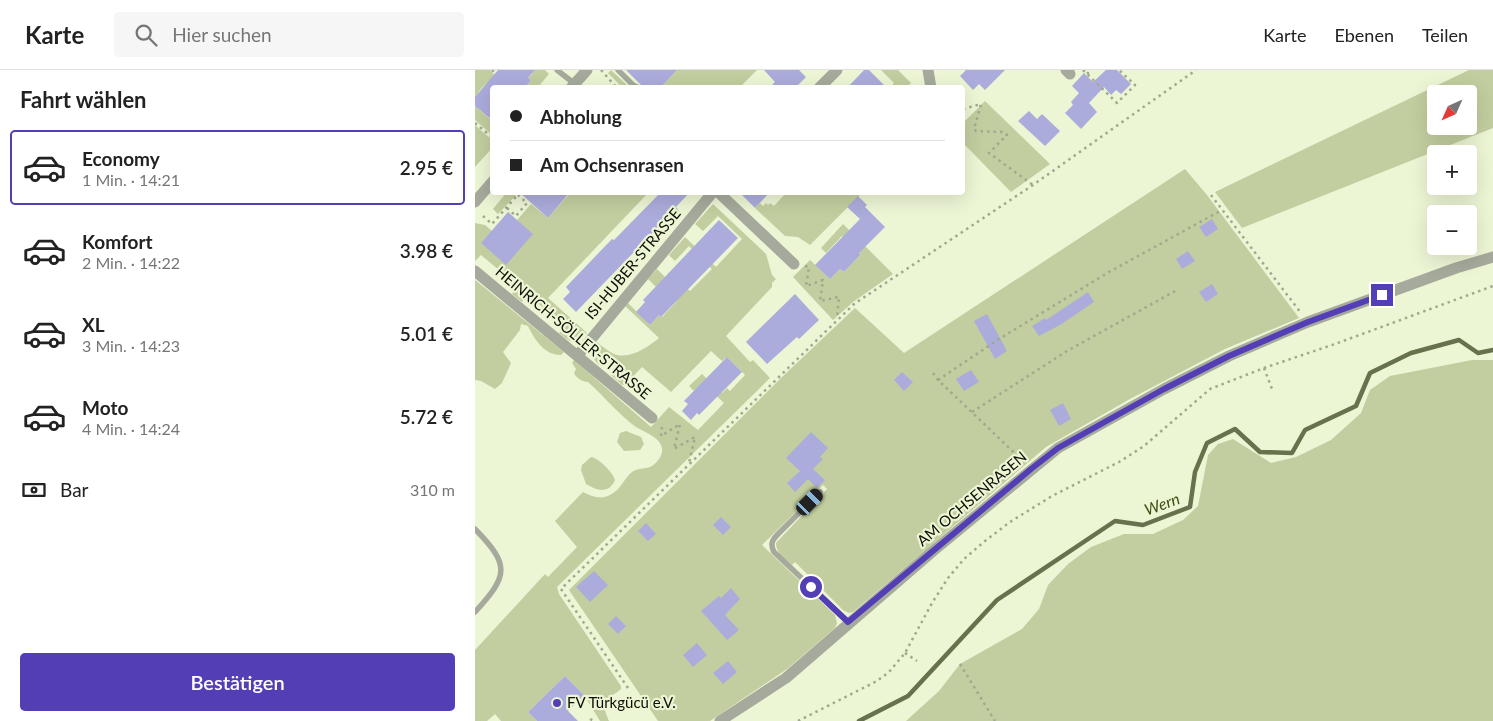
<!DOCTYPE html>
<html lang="de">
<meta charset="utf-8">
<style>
:root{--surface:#fff;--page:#f6f6f6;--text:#222;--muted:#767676;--line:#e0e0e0;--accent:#533eb6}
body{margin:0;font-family:Lato,sans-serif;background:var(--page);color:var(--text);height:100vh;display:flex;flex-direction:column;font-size:19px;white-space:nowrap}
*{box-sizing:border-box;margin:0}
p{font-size:16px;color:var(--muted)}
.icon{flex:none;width:28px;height:28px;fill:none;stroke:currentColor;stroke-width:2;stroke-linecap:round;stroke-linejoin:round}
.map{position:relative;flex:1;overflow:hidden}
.sheet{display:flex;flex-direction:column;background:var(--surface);width:475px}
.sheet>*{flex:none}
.banner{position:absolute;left:15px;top:15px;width:475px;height:110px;border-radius:5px;box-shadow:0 5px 20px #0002;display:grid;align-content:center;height:110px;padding:0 20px;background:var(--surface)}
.needle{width:32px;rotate:225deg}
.fabs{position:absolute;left:952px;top:15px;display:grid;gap:10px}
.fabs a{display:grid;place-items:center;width:50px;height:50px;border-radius:5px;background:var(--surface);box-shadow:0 5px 20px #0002;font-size:25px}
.end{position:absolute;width:22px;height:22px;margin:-11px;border:6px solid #533eb6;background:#fff;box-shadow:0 0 0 2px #fff}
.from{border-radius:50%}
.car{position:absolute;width:15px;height:30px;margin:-15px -8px;border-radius:6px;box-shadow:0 0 4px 1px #0007;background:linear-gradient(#222 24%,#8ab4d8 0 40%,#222 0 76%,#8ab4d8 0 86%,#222 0)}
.banner b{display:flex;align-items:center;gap:18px;height:48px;font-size:19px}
.banner b+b{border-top:1px solid var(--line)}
.banner i{width:12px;height:12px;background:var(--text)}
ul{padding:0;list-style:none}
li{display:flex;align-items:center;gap:15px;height:75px;margin:0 10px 8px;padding:0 10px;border:2px solid transparent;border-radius:5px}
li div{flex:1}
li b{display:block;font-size:19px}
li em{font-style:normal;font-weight:600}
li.current{border-color:var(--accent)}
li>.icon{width:45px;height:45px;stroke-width:1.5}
h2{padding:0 20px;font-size:22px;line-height:60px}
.pay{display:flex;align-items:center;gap:12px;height:55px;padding:0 20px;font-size:19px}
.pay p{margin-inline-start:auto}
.button{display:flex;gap:10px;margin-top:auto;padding:10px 20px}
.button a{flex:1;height:58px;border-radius:5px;background:var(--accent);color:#fff;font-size:20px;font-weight:600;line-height:58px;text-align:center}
header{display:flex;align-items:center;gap:30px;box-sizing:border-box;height:70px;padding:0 25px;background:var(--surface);border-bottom:1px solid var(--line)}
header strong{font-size:24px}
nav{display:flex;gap:28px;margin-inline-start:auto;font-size:18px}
.search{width:350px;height:45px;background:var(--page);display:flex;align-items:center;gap:12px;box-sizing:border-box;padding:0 18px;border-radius:5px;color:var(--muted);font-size:19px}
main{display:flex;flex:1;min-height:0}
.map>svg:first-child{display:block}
</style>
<header>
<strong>Karte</strong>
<div class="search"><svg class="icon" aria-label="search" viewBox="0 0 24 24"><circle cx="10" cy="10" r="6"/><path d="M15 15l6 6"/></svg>Hier suchen</div>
<nav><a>Karte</a><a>Ebenen</a><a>Teilen</a></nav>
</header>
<main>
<section class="sheet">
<h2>Fahrt wählen</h2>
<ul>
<li class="current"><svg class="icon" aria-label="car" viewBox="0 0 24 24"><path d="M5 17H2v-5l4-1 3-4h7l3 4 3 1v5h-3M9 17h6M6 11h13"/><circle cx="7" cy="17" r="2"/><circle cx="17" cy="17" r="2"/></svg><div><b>Economy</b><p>1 Min. · 14:21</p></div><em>2.95 €</em></li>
<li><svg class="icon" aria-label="car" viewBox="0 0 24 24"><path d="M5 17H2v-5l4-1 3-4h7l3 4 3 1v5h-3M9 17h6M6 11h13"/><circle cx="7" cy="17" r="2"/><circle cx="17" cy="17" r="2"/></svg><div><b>Komfort</b><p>2 Min. · 14:22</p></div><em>3.98 €</em></li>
<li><svg class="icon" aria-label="car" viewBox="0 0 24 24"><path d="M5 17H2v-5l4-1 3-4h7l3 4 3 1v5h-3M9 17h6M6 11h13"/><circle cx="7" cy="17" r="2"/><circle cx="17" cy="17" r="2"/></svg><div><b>XL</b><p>3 Min. · 14:23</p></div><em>5.01 €</em></li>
<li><svg class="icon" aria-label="car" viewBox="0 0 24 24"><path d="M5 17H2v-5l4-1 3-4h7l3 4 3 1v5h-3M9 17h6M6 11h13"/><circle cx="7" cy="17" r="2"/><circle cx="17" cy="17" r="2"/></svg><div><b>Moto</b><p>4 Min. · 14:24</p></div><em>5.72 €</em></li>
</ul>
<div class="pay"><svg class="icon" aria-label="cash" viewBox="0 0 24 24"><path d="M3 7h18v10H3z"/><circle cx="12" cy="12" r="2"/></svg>Bar<p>310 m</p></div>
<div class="button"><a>Bestätigen</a></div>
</section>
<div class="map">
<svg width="1018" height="651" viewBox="0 0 1018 651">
<rect width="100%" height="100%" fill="#ecf5d4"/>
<path fill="#c2ce9f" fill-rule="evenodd" d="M0,0H15L21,7C12,12 1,21 0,32Z
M54,0H70L74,4L63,17L50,18L56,10L53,8L58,3Z
M136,0L154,17H147L133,3Z
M202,0H282L265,17L185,18Z
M406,0H423L436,13L432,17H415L419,13Z
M994,0H1018V58L767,158L740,122ZM961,24H994V56H961Z
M510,31L575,94L536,122L488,73V53Z
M0,36L17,51V65L0,50Z
M0,55L17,70L18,77L0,97Z
M710,99L732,125L824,248L750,279L655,329L571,377L378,542L374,543L368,540L320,492L317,495C310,489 301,484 301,473L352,419L348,415L287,475L360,545L362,553L360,558L312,599L235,651H183L94,520L306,308L380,238L429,283Z
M32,122L43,123L23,144L18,139Z
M95,123H173L73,228L112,263C100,275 97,274 84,263L90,256L53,225L47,232L37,224L43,216L6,185L0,191V153L10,155L17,161L6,173L42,150L56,134L73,148Z
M311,123H387L335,175L323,167L310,166L280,138L285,133L288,136L291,133L293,135L295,133L299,136Z
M238,134L291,184L297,205L301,209L297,213V217L251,266L275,292L278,290L295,308L82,517L84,524L146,616V619C130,632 124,627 134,651H125L109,625L90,606L53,642L62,651H26L20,644L12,651H0V580L70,504L73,507L102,477L80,451L108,422C124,431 136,429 147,414C150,410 153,405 157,402C163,398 169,399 175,397C183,393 190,383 186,375C182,366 169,362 161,357C143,344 130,327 113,312C108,312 101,308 99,303L101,299L97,293L99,290L176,357L194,337L223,360L249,333L228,313L219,321L214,316L227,304L247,323L252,318L255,321L270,305L252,287L247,291L236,281L196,322L167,297L150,315H147L136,305L142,297L130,287L124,295C116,288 116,280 122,272C127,276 133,281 139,284C155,290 173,277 184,268L150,236L153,233L175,255L184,245L187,247L202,231L181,217L173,209L182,199L204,221L209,216L215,221L237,199L214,176L200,191L194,185L210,167L241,197L267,169L243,146L228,161L220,154Z
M368,154L418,204L378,232L358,250L318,207L335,190L355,209L365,199L369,202L386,184L367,166L351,183L346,178Z
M0,210L89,282L86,285C69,285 60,270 53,256L46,254L45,260L28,282L36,293L27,313L20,319L6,311L0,310Z
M997,290H1018V651H431L464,621L485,594L547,559L564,539L573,515L593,494L616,477L649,464H678L708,450L723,436L733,385L743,374L758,369L796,393L821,387L856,370L886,343L895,320L915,306Z
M151,361L166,367L169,374L165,380L149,381L142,372L145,363Z
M116,387C124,388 138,403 140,410C134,424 122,421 111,414L106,400L107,395Z"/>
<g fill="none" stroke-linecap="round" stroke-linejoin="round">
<path stroke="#67714b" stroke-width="4.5" d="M384,651L433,626L522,530L640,451L668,455L715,437L720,402L732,373L760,359L785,382L817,383L830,360L881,336L895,303L936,283L984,270L1003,283L1018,280"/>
</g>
<path fill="#acacdc" d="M23,0H60L53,8L56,10L50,18H18V51L0,36V27Z
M151,0H202L185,18H169Z
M289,0H324L331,7L320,18H294L300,12Z
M389,0H394L412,18H372Z
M491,0H530L510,20L504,14L498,20L485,6Z
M631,0H642L656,14L646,24L641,20L636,25L629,17L614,33L622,42L606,59L590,43L598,35L596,32L604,23L597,16L609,3L618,12Z
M554,41L562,49L567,44L585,61L570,76L543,51Z
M44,122H95L73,148Z
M186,122H215L201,137L204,141L194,152L191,149L101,242L88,229L95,222L91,217L137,169L139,170Z
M264,122H295L280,138Z
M383,126L392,135L390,137L410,157L384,183L386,184L369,202L365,199L355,209L340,195L385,149L372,137Z
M33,142L58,164L31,195L6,173Z
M737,149L743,159L731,167L724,157Z
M244,150L263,168L186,247L184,245L175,255L161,242L170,232L168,230Z
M713,181L720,191L707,199L701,189Z
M737,214L743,224L731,232L724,222Z
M613,222L619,232L585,255L564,266L557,256L570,248L571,250Z
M320,224L344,250L324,269L322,267L292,294L271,272Z
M512,244L532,281L520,289L499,251Z
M252,287L267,302L224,345L222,343L216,350L207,341L213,334L209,331Z
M496,300L504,312L489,321L481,309Z
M427,302L438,312L429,321L419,310Z
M588,333L596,349L584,356L575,340Z
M336,362L353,378L345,387L348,389L338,399L350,410L342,418L333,409L320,422L312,413L325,401L311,388Z
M246,447L256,457L248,465L238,455Z
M171,453L181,464L173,471L163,461Z
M119,501L133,515L115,532L101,517Z
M256,518L265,529L250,545L264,560L252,570L226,541L244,526L246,528Z
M141,546L151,556L143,564L133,554Z
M222,573L232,585L218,597L208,585Z
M253,591L262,602L248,614L238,603Z
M90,606L109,625L93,641L103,651H62L53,642Z"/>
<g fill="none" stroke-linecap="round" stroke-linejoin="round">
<path stroke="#a1a88f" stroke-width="2.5" stroke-dasharray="2.5 4" stroke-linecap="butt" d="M17,0L20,3
M126,0L142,18
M608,0L642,33L660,15L644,0
M612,4L616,0
M488,39L506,34L499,59L501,61L529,62L532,65L514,83L558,115
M0,53L18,68
M736,125L826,243
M32,138L41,146L52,133L43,125
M8,146L17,154L45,122
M330,196L334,197L331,216L348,210L345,231L364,227L362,249
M789,298L797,319
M458,303L463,310L548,391
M463,310L524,269L634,202L747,140
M497,342L592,281L702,220
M187,357L186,366L205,354L199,379L220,367L214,393
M430,583L442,591
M485,594L520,651
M153,618L86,519L379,234L558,115L721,0
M115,649L119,651
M323,651L402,611L414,602L430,583L457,533L473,508L489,489L510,471L535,452L577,426L644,392L669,376L735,319L789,298L860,274L1018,216"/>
<path stroke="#a6aa9c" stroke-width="5.5" d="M82,0L100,14
M143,0L158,15L164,18
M345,422L303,464C297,470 295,474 299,482L373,552
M0,459C35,495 34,505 0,542"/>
<path stroke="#a6aa9c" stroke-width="11" d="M453,0L456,18
M591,0L595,4
M96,18L112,0
M344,18L362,0
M243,122L319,194
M0,132L18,111
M0,201L177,348
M103,285L238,122
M245,651L311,608L458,481L583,378L689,319L754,286L833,252L981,198L1018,187"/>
</g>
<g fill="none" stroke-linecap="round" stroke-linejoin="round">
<path stroke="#533eb6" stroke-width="6" d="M336,517L373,552L556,399L583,378L689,319L754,286L833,252L907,225"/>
</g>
<circle fill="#533eb6" stroke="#ecf5d4" stroke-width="2" cx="82" cy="633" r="5"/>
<g text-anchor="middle" stroke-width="4.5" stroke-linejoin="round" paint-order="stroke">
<g font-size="15" fill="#0c0e04" stroke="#ecf5d4">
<text transform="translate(158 194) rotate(-50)" y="5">ISI-HUBER-STRASSE</text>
<text transform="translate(98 263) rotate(40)" y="5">HEINRICH-SÖLLER-STRASSE</text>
<text transform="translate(497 429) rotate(-40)" y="5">AM OCHSENRASEN</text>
</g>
<g font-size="15" fill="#0c0e04" stroke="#ecf5d4" text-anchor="start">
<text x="92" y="638">FV Türkgücü e.V.</text>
</g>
<g font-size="16" font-style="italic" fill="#434e16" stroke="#ecf5d4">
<text transform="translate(687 434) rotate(-20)" y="6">Wern</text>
</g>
</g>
</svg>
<div class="fabs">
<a><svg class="needle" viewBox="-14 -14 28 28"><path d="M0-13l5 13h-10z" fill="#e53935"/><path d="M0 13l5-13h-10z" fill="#767676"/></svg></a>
<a>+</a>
<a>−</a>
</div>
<i class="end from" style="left:336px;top:517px"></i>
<i class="end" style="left:907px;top:225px"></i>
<i class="car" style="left:335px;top:432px;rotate:45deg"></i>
<div class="banner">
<b><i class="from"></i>Abholung</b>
<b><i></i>Am Ochsenrasen</b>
</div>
</div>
</main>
